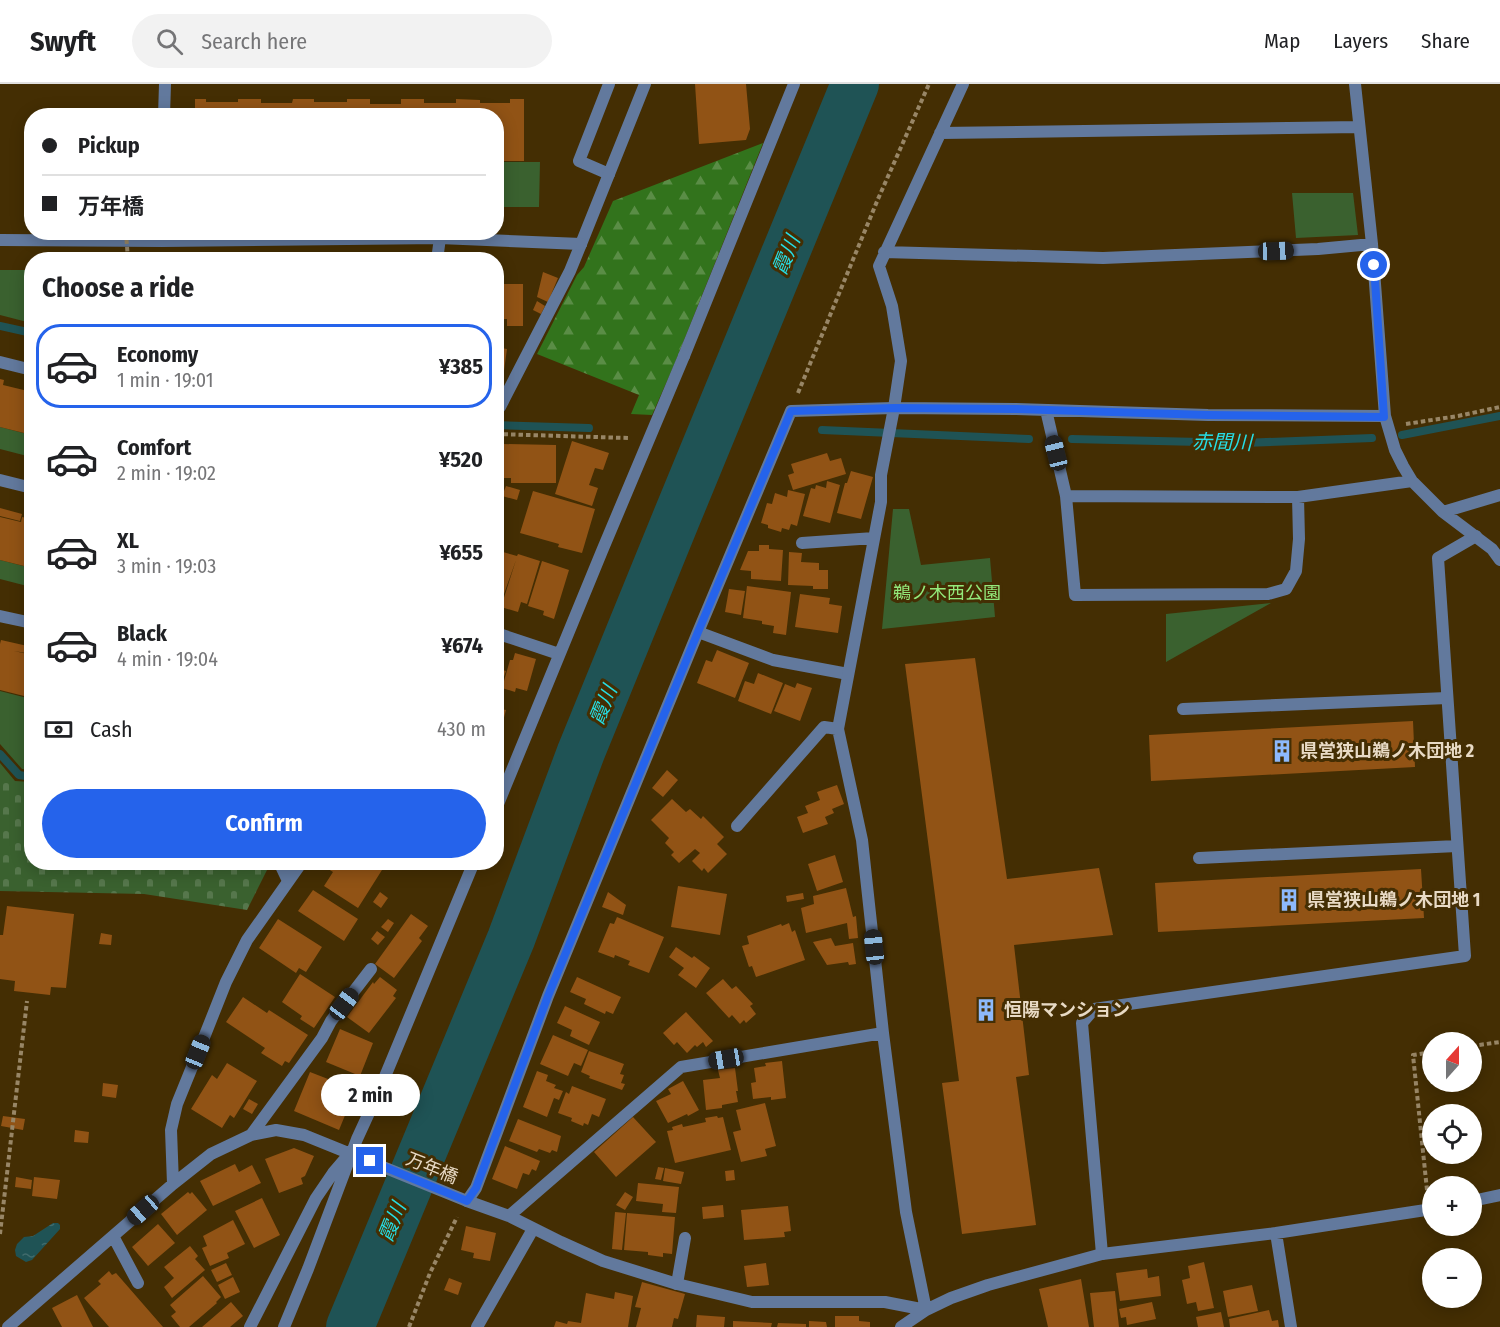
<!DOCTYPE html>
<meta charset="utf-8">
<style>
:root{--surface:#fff;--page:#f2f2f2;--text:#202124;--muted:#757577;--line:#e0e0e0;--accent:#2563eb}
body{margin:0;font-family:"Fira Sans Condensed","Noto Sans JP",sans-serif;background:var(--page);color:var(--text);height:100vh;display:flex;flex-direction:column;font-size:22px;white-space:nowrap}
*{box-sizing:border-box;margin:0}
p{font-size:20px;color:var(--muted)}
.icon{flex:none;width:33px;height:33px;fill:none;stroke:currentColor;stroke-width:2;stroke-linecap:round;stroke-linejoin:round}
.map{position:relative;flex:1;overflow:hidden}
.details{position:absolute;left:24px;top:168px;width:480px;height:618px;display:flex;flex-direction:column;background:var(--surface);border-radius:24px;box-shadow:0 3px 15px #0003}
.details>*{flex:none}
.guide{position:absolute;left:24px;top:24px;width:480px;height:132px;border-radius:24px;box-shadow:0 3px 15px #0003;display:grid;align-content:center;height:132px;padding:0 18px;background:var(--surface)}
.needle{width:39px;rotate:21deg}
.fabs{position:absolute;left:1422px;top:948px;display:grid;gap:12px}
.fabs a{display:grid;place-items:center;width:60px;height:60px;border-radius:50%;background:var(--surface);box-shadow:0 3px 15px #0003;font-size:30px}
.end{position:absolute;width:27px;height:27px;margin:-14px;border:8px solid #2563eb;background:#fff;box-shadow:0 0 0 3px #fff}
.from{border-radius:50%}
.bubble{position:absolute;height:42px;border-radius:21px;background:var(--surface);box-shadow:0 3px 15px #0003;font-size:20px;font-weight:700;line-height:42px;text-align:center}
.car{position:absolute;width:18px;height:36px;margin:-18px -9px;border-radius:8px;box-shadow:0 0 4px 2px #0007;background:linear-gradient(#222 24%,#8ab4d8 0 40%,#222 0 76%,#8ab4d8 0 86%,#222 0)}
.guide b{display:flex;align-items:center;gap:21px;height:57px;font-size:22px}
.guide b+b{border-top:2px solid var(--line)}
.guide i{width:15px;height:15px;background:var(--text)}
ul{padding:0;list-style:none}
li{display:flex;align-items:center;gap:18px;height:84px;margin:0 12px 9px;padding:0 6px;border:3px solid transparent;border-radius:24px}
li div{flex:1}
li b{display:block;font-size:22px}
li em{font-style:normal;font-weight:700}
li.on{border-color:var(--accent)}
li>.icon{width:54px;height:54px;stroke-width:1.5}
h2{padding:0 18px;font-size:27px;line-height:72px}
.pay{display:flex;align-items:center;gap:15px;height:66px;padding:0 18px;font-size:22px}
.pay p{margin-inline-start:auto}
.action{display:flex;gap:12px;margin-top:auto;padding:12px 18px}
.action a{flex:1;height:69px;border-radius:36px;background:var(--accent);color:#fff;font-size:24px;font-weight:700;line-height:69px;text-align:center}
header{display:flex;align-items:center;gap:36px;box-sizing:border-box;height:84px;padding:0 30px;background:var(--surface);border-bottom:2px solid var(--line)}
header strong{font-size:28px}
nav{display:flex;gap:33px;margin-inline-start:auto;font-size:21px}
.search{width:420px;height:54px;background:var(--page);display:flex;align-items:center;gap:15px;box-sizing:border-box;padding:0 21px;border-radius:33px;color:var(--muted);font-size:22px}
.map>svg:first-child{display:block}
</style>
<header>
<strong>Swyft</strong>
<div class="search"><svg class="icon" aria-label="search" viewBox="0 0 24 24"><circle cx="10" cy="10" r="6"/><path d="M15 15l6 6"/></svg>Search here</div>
<nav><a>Map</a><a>Layers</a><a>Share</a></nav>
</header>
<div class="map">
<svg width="1500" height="1243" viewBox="0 0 1500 1243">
<defs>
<pattern id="forest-firs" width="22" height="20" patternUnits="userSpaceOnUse" patternTransform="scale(1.5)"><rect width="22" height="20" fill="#32731c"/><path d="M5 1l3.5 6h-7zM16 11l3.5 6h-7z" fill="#5a8d46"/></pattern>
<pattern id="cemetery-stones" width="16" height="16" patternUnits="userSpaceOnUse" patternTransform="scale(1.5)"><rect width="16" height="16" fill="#3a612f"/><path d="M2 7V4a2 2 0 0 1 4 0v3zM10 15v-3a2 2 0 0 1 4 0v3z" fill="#56774c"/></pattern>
<pattern id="water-ripples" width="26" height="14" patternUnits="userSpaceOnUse" patternTransform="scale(1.5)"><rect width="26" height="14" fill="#1f5355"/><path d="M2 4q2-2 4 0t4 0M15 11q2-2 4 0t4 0" fill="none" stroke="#406b6c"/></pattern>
</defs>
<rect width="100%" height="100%" fill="#442e03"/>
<path fill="#3a612f" d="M497,78H540L539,123H497Z
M1292,109H1353L1358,151L1296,154Z
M0,186H31V239L0,231Z
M0,343L31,351V373L0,365Z
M893,425H909L921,481L990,474L995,533L882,545Z
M0,476L31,484V503L0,495Z
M1271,519L1166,578V530Z
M0,607L31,615V686L22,685L0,660Z"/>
<path fill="url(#forest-firs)" d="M763,59L674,281L652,331L631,330L639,311L537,270L577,191L584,183L613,117Z"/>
<path fill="url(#cemetery-stones)" d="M0,679L15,697L31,698L32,778L267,779V786L247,826L144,810L0,807Z"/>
<path fill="url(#water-ripples)" d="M53,1139H58L60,1141V1145L32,1176L26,1178L16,1172L15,1166L17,1160L24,1153L33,1152Z"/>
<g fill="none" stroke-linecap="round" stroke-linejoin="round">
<path stroke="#1f5355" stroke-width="8" d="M0,242L32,249
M496,341L589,344
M822,346L1029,355
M1402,351L1500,332
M1072,355L1243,359L1372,354
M0,670L19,691L32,693"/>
<path stroke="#1f5355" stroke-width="48" d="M350,1243L511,855L581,668L676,435L855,0"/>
</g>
<path fill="#915315" d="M695,0H746L750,45L746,56L699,60Z
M195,15H206V18H238V15H261V19H292L293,15H314V18H347V15H370V20H401V15H424V19H456V15L480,16V19H510V15H524V77H496V32H195Z
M543,188L558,194L548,218L537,213Z
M496,193H500V200H523V242H507V235H496Z
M537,217L545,222L541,230L533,226Z
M496,263L507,265L503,294L496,293Z
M0,295L4,296L3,301L32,308V351L0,343Z
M572,357L609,369L603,386L595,384L589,401L598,404L592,422L555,410Z
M503,360L556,361V399H511V394H497V367L503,366Z
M827,369L830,377L841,374L846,390L793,406L788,391L794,389L791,380Z
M851,387L873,393L861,435L837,429L845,399H847Z
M827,397L840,401L830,439L803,432L811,404L815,405L816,401L826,404Z
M506,402L520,406L517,416L502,412Z
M788,406L805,410L797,442L791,440L789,446L782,444L781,448L768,444V441L761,439L767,419L772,420L775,409L787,413Z
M533,407L595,425L582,469L558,463L559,460L520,449Z
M0,424L22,430L20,437L0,432Z
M0,433L21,438L22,433L32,435V484L0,476Z
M759,461H769V465L783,466L781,497L751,495V487L740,486L748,467H759Z
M496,466L517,472L518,470L540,477L527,520L521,518L518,528L501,523L516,476L504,510L496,508Z
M789,468L802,469L801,478L819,479V486H828V505H813V502L788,501Z
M542,477L569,486L554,535L543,531L544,527L528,522Z
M747,502L791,508L786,551L773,549L774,542L762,540V537L743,534Z
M729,505L745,507L741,531L725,528Z
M800,510L830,514L829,520L842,522L838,549L795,543Z
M1,556L32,563V570L14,567L32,571V614L0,606V560Z
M717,566L749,579L735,614L697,599L706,576L712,578Z
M515,569L536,575L527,607L516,604L515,608L502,604L510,576H513Z
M975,574L1007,795L1099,784L1113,851L1014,861L1029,991L1016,993L1036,1141L962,1150L942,999L959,997L905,580Z
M496,580L501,581L499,585L506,587L497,612Z
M758,589L783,599L771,630L738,617L745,597L754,600Z
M797,599L812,604L800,637L774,627L785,600L795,604Z
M496,624L506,626L497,660H496Z
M1413,637L1415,683L1151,697L1149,651Z
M667,686L678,696L663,713L652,704Z
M837,701L844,720L832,725L834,729L825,733L828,740L803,749L797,733L808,729L805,722L820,716L817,708Z
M28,710H32V728H29Z
M672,715L686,728L690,725L701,735L703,732L724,753L717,760L727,770L708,789L704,784L702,787L692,777L700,769L695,765L679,779L671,771L674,768L665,759L669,754L651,736Z
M835,771L843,798L817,807L808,780Z
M328,778H387L358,824L324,802L333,788L325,783Z
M396,778H407V783H396Z
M1421,785L1424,834L1158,848L1155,799Z
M678,802L727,810L720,851L671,843Z
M846,804L853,833L856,832L858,854L849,855L847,839L806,849L801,824L814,820L813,812Z
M313,806L358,835L344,857L298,827Z
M380,808L388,814L381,824L373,818Z
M608,808L626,821L623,831L602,823Z
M803,809L804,815L787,818L786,812Z
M7,822L74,830L66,904L51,903L50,911L14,907L15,897L0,895V851H3Z
M411,830L428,842L419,854L422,857L394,894L375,880Z
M617,833L664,853L649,889L628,881L630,877L615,871L614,874L598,868L610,839L614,840Z
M278,835L322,863L306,888L299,884L296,889L259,864Z
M388,835L394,839L388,848L381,843Z
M789,839L792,848L795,846L805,876L756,893L752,882L749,883L742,862L749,860L747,852L781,840L782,842Z
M377,847L385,853L378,861L371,855Z
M101,849L112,851L111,861L99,860Z
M831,854L835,862L853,859L856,880L849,881L848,878L827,881L813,858Z
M676,863L692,874L694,872L710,884L696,904L678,891L684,884L669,873Z
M300,890L335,913L314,944L300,935L302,932L282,918Z
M380,893L397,906L393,912L396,914L369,949L347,933L373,898L374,900Z
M577,893L621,913L613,930L606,927L605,930L584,920L586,915L570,908Z
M723,895L732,905L736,902L753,920L750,922L756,930L746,939L744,936L740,940L732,931L729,934L706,909Z
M243,913L267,929L269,926L308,951L289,979L285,977L282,982L261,969L265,964L226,938Z
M565,922L600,938L589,961L570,952L572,946L557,939Z
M686,928L713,957L706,963L703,958L697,963L695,961L687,969L677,958L674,961L663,949Z
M340,945L373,959L360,992L326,978Z
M553,951L588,966L581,982L574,979L568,992L540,980Z
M589,967L624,980L620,990L624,991L621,999L625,1000L622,1006L589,994L590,992L581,988Z
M782,977L786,1014L771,1016V1013L753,1015L751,999L756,998L754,984L766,982L765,979Z
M227,979L257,997L234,1034L230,1031L222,1044L191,1025L212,991L217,995Z
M735,984L738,1007H736L738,1018L722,1021V1024L706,1026L703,996L720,994L718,986Z
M537,987L548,991L546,997L556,1001L554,1004L563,1007L559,1016L554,1014L547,1033L523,1023Z
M310,988L328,995L324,1006L333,1010L337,999L355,1007L339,1046L294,1027Z
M683,997L699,1026L688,1032L687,1030L668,1039L656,1017L671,1010L668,1005Z
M103,999L118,1001L116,1014L102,1012Z
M572,1002L606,1015L599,1033L592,1030L588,1041L584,1039L583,1042L571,1037L572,1034L558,1029L566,1008L569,1010Z
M249,1015L258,1020L252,1030L243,1025Z
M765,1019L776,1062L765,1065L767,1072L741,1078L733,1048L741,1046L736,1026Z
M3,1032L25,1035L23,1046L1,1042Z
M717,1032L718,1034L723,1033L731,1066L675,1079L667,1047L673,1046L672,1043L682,1040L683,1043L706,1038L705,1034Z
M633,1033L656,1058L616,1093L594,1068Z
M518,1035L561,1052L557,1068L552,1066L550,1069L539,1065L537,1068L509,1057Z
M75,1046L89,1048L88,1059L74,1058Z
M505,1062L540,1077L536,1087L532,1085L529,1091L523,1089L517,1105L492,1095Z
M294,1064L314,1072L305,1092L301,1094L303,1100L279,1109L265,1075Z
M235,1080L239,1088L252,1081L261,1099L213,1122L200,1097Z
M658,1083L664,1084L661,1096L655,1095Z
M665,1084L684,1088L681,1100L663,1097Z
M734,1086L735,1096L726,1097L725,1087Z
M16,1093L32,1096L31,1105L15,1103Z
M34,1093L60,1096L57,1115L32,1112Z
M638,1099L679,1103L676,1129L662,1128L663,1120L636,1117Z
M188,1108L190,1110L192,1108L207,1126L177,1151L161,1130Z
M625,1108L633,1113L625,1126L616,1121Z
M262,1114L280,1151L254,1164L235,1127Z
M723,1121L724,1133L703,1135L702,1123Z
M788,1122L791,1147L784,1148L785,1153L744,1156L741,1126Z
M615,1128L626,1129L622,1166L612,1165Z
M627,1129L675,1133L672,1170L663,1169V1173L648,1171V1168L624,1166Z
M233,1136L245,1160L227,1169L229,1174L210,1182L202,1164L207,1162L203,1152Z
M158,1140L175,1159L148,1182L132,1163Z
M466,1142L496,1149L490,1177L473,1174L474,1169L461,1166Z
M190,1162L198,1172L195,1175L205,1186L172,1214L164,1203L174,1194L164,1183Z
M1204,1178L1214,1224L1198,1227L1196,1218L1187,1220L1182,1196L1190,1194L1188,1182Z
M226,1179L232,1191L217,1198L211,1186Z
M766,1179L769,1201L747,1203L744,1182Z
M1147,1185L1148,1194L1159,1192L1161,1212L1120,1217L1116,1189Z
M109,1187L112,1191L116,1189L163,1243H109L84,1214L101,1200L98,1197Z
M203,1192L221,1213L216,1218L217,1219L189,1243H180L171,1232L176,1228L170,1221Z
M233,1193L240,1208L225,1215L218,1201Z
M449,1194L462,1199L458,1211L444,1206Z
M1081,1195L1089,1243H1048L1039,1205Z
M642,1198L685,1210L678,1235L674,1234L672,1243H636L641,1224L635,1223Z
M1252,1201L1258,1227L1228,1233L1223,1207Z
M1115,1207L1119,1243H1094L1090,1209Z
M615,1208L633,1212L628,1243H554L556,1237L567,1240L568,1237L581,1239L586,1209L614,1215Z
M77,1211L93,1243H62L52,1224Z
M231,1218L243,1232L230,1243H202Z
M1152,1218L1156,1235L1127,1241L1126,1233L1121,1234L1119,1225Z
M1269,1226L1272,1237L1278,1236L1279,1243H1230L1229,1235Z
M1221,1228L1224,1243H1198L1196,1233Z
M697,1231L725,1233L724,1243H696Z
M835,1232H859V1237L870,1238V1243H835Z
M733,1237L772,1239L771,1243H733Z
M809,1237L826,1238L827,1243H809Z
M778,1239L806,1240V1243H777Z"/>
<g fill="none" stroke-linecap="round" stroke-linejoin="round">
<path stroke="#988666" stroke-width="4" stroke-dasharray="4.5 3" stroke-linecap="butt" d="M798,309L878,115L929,0
M1406,340L1458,332L1500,323
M496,350L628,354
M1472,962L1500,958
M1427,1106L1413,971L1432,968
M0,1150L27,917
M409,1243L430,1189L457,1133"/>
<path stroke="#62799d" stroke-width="12" d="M609,0L579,77L609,90
M684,272L794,0
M500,323L570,187L581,160
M698,548L773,576L848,590
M1183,625L1447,614
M1199,774L1457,762
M467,1117L476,1104L548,912L698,548L791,327L894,324
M1102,1170L1082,939L1094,925L1465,872L1438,474L1476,452
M677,1200L685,1154
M477,1243L533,1145"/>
<path stroke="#62799d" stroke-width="12" d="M1355,0L1372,160L1385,332L1395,366L1403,382L1412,397L1443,428L1492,465L1500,476
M164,32L165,0
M940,49L1359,43
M581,160L645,0
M884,168L1103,174L1318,165L1372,160
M437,176L440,154
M0,278L32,286
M894,324L1015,325L1208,331L1385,332
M1046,326L1066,412L1075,511L1268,510L1286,505L1296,487L1299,455L1298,413
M0,396L32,404
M1066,412L1298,413L1412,397
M1443,428L1500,411
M802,459L874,454
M0,532L32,539
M496,549L559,570
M496,725L602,467L684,272
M737,742L824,643L838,645
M279,778L288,797
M251,1051L322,954L331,937L371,885
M173,1100L171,1046L177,1020L205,951L226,898L247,856L302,778
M1472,1117L1500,1111
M509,1132L681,983L883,949
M1276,1149L1291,1243
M113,1152L138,1199
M926,1226L906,1128L883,949L862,756L838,645L881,418V391L894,324L901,277L892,222L879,182L963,0
M8,1243L173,1100L211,1070L251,1051L276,1046L304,1051L467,1117L509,1132L561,1158L603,1177L677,1200L752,1218H885L926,1226
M250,1243L316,1114L333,1089L345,1075
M284,1243L308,1185L357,1055L379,1007L474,778
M901,1243L926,1226L951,1214L988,1201L1102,1170L1276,1149L1432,1125"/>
<path stroke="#62799d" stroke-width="12" d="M0,156L162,157L440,154L581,160"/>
<path stroke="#988666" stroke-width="4" stroke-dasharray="4.5 3" stroke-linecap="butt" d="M126,148L128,176"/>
</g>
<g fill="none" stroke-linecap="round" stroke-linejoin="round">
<path stroke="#2563eb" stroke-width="8" d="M370,1077L467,1117L476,1104L548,912L698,548L791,327L894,324L1015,325L1208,331L1384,333L1374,181"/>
</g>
<defs>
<g id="building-bare" transform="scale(1.8)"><path d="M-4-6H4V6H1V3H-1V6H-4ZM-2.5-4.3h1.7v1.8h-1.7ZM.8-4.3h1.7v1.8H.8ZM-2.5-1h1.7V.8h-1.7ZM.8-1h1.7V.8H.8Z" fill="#8db9fc" stroke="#442e03" stroke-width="2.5" paint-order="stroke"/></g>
</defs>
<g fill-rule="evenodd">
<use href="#building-bare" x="1282" y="667"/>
<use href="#building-bare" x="1289" y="816"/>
<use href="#building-bare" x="986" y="926"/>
</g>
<g text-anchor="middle" stroke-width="6" stroke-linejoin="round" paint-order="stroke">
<g font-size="18" fill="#93e97b" stroke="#442e03">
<text x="947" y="515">鵜ノ木西公園</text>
</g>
<g font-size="18" font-weight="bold" fill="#e8dac5" stroke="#442e03" text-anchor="start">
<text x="1300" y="673">県営狭山鵜ノ木団地 2</text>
<text x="1307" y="822">県営狭山鵜ノ木団地 1</text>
<text x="1004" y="932">恒陽マンション</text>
</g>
<g font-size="18" fill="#e8dac5" stroke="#442e03">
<text transform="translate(432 1084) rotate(22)" y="6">万年橋</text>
</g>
<g font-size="20" font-style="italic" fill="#26dde4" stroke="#442e03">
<text transform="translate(786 171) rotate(-68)" y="7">霞川</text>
<text transform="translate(1222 358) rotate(1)" y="7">赤間川</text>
<text transform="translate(603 621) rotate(-68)" y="7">霞川</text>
<text transform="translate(392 1138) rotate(-68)" y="7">霞川</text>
</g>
</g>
</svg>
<div class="fabs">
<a><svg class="needle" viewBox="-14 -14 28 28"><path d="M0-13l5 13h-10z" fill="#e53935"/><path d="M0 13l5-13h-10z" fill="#757577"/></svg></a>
<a><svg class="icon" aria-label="locate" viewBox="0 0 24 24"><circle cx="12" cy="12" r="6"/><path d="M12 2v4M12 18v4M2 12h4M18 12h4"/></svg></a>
<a>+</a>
<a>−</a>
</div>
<i class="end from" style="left:1374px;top:181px"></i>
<i class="end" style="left:370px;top:1077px"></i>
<div class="bubble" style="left:321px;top:990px;width:99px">2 min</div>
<i class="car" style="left:1276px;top:167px;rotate:88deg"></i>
<i class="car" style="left:1056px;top:369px;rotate:346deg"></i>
<i class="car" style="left:874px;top:863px;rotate:354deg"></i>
<i class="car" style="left:344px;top:920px;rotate:37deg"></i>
<i class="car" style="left:198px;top:968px;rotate:22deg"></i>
<i class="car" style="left:726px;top:975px;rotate:260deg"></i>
<i class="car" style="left:143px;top:1126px;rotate:229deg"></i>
<div class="guide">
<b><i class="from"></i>Pickup</b>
<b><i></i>万年橋</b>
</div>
<section class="details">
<h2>Choose a ride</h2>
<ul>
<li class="on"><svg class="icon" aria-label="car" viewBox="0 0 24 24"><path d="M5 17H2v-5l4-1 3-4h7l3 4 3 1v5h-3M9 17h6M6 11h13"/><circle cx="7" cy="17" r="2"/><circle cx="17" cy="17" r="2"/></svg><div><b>Economy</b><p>1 min · 19:01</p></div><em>¥385</em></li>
<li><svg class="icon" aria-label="car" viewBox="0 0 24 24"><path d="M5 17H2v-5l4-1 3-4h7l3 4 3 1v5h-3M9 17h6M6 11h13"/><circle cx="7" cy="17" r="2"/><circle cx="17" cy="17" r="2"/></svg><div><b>Comfort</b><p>2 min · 19:02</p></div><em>¥520</em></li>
<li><svg class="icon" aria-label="car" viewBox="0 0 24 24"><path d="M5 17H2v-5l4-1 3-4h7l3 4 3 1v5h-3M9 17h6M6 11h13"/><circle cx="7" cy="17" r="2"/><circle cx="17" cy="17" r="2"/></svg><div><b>XL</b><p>3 min · 19:03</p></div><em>¥655</em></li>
<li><svg class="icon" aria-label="car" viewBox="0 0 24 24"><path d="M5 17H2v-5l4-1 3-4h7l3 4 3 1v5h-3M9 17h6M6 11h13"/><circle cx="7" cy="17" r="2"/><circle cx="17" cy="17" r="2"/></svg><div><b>Black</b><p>4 min · 19:04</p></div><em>¥674</em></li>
</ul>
<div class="pay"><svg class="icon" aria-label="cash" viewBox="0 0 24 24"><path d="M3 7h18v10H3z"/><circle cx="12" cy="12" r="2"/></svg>Cash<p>430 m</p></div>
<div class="action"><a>Confirm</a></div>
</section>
</div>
